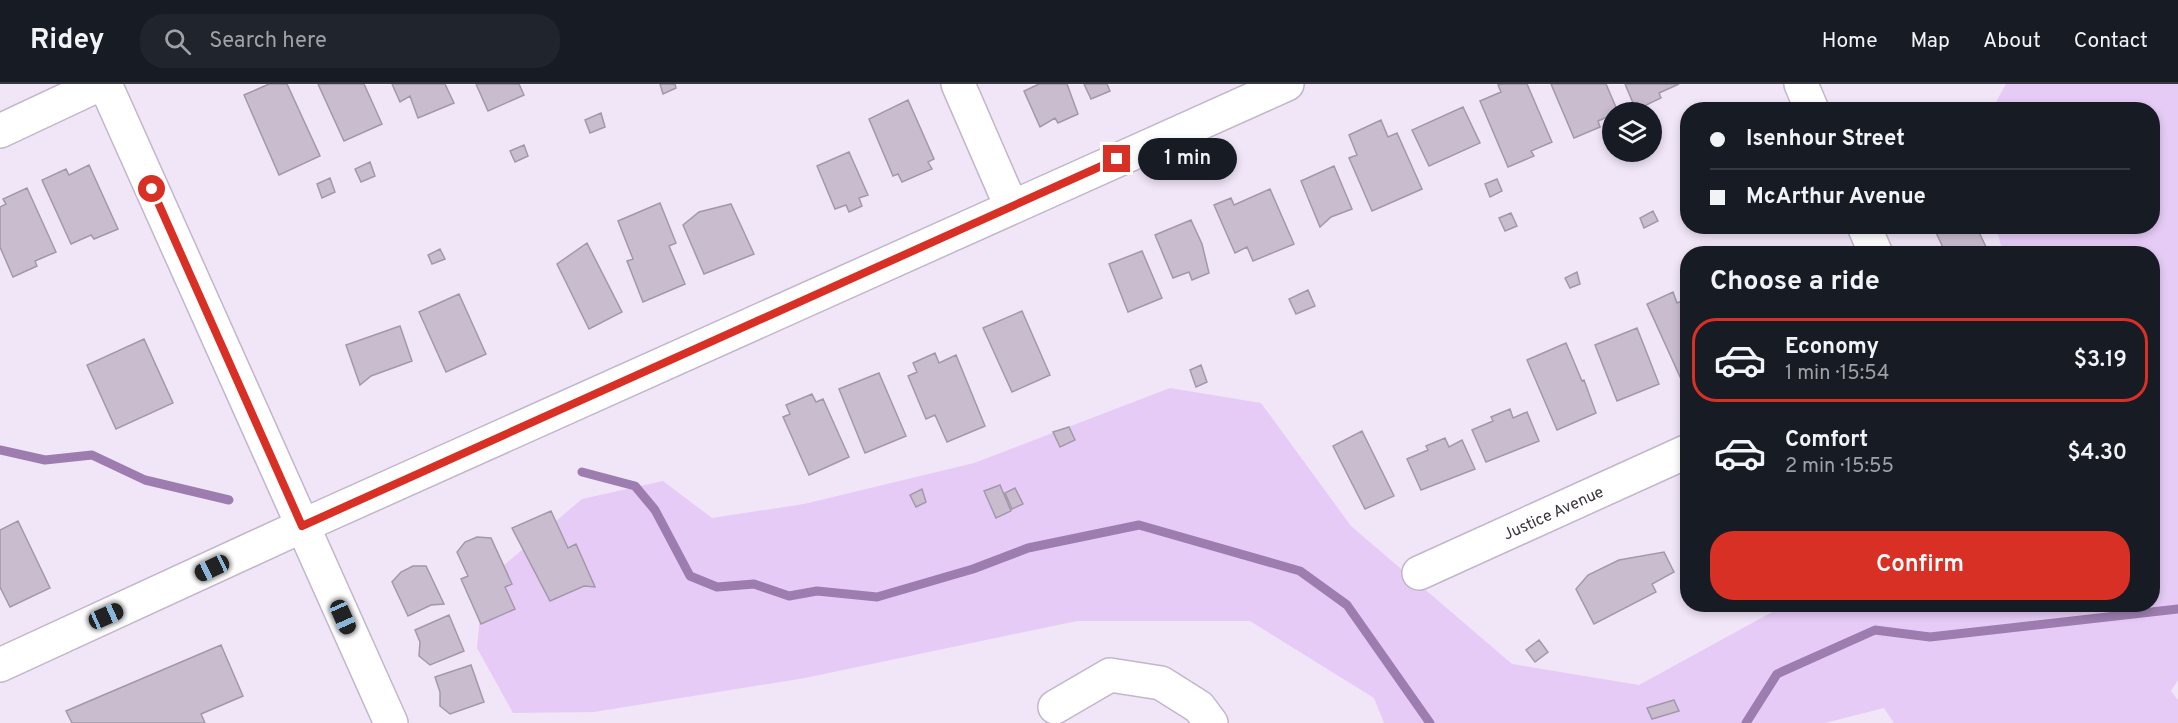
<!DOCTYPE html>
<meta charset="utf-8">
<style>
:root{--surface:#171b24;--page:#20242c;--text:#f1f3f6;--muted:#9ea1a6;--line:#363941;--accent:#d93025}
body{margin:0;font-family:Overpass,sans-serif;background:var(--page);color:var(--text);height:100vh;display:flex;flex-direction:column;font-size:22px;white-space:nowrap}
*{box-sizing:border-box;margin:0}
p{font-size:20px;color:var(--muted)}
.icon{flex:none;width:33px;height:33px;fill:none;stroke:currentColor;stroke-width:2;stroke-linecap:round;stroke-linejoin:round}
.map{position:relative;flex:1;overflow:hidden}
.sheet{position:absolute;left:1680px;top:162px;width:480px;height:366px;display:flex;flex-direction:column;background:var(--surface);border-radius:24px;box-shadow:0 3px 9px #0003}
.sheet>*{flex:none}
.banner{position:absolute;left:1680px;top:18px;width:480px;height:132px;border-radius:24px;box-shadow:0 3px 9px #0003;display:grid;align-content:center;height:132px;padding:0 30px;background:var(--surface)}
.fabs{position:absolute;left:1602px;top:18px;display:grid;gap:12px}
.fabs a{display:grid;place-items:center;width:60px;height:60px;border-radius:50%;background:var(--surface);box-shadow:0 3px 9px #0003;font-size:30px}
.end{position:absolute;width:27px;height:27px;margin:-14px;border:8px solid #d93025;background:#fff;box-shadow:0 0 0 3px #fff}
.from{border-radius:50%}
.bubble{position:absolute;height:42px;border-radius:21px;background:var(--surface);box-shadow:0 3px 9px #0003;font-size:20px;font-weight:600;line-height:42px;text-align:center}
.car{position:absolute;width:18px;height:36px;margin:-18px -9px;border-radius:8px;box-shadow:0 0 4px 2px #0007;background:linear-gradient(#222 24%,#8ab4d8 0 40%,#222 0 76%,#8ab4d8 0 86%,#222 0)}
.banner b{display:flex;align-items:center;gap:21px;height:57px;font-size:22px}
.banner b+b{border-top:2px solid var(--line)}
.banner i{width:15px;height:15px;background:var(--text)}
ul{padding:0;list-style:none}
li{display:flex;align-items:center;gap:18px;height:84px;margin:0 12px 9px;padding:0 18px;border:3px solid transparent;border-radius:24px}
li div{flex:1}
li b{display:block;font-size:22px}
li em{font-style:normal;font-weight:600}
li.active{border-color:var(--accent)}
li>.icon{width:54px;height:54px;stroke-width:1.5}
h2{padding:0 30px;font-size:27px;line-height:72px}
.cta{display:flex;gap:12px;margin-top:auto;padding:12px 30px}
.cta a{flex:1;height:69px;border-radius:24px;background:var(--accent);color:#fff;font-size:24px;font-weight:600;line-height:69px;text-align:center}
header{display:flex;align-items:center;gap:36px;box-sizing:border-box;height:84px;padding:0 30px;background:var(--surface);border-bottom:2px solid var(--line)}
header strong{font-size:28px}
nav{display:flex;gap:33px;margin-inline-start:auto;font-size:21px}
.search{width:420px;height:54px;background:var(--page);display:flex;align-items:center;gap:15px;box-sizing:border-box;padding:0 21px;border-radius:24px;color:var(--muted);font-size:22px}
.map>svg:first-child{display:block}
</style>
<header>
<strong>Ridey</strong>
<div class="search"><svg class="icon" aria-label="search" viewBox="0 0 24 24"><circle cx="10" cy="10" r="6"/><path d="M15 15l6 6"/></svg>Search here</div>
<nav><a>Home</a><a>Map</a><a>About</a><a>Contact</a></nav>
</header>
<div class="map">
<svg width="2178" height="639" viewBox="0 0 2178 639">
<rect width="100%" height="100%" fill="#f1e5f8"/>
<path fill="#e7cbf7" d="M2006,0H2178V596L2171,607L2178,616V639H1894L1884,624L1825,639H1384L1374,614L1250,537H1077L805,594L594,628L513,629L477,564L483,499L582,415L663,397L712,434L804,420L974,379L1170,304L1261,319L1351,442L1512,580L1639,601L1785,521L2152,520V170L2003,169L1996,143L2152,142V26L1992,25Z"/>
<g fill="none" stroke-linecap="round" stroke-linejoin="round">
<path stroke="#9d7daf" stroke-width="9" d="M0,366L45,376L92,371L145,396L229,416
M582,388L635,402L655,426L690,492L717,503L754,500L789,512L817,507L877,513L973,485L1028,464L1139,441L1300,487L1347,521L1430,639
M1746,639L1777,590L1875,546L1930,553L2178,525"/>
</g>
<path fill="#c8bcce" stroke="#a398a9" stroke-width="1.5" d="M269,0H287L320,72L279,91L244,11Z
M318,0H364L382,40L344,57Z
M392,0H445L454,19L418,34L410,12L400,18Z
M476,0H519L524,11L488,27Z
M660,0H675L676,4L663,10Z
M1039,0H1067L1078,30L1058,39L1055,34L1040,43L1024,7Z
M1084,0H1107L1110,7L1091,15Z
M1502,0H1527L1552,58L1531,67L1534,72L1508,83L1480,17L1501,8L1498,1Z
M1551,0H1606L1618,28H1612V31L1598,37L1600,43L1574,54Z
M1625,0H1679L1659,9L1661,14L1636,26Z
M908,16L934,75L928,78L932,85L902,98L898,90L893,92L869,35Z
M1463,23L1480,59L1429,82L1412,46Z
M601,29L605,43L590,49L585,36Z
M1381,36L1388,53L1397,49L1422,105L1372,127L1349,74L1357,71L1349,51Z
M524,61L528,72L515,78L510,67Z
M849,68L868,111L859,114L862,122L849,128L846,121L835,125L817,82Z
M370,78L375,92L361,98L355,85Z
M89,81L118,145L94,155L91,151L71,160L42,96L66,85L69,91Z
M1334,82L1352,125L1331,133L1320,143L1301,97Z
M330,94L335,108L322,114L317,100Z
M1497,95L1502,107L1490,113L1485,100Z
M27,104L56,168L35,177L37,182L13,193L0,163V123L6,120L3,115Z
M1270,105L1294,160L1253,177L1247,163L1235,169L1214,121L1231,114L1234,121Z
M660,119L676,159L669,162L685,200L643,218L627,177L633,175L618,137Z
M731,120L754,170L704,190L683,141L699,128Z
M1653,127L1658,137L1644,144L1640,134Z
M1511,129L1517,142L1505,147L1499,134Z
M1191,136L1202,160L1209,189L1192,196L1189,188L1173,194L1155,151Z
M1933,142H1976L1986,163L1972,170H1946Z
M587,159L622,228L589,245L557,180Z
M1805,164L1807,170H1792Z
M440,165L445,175L432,180L428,171Z
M1142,167L1162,214L1128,228L1109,180Z
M1577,188L1580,200L1570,204L1565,194Z
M1308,206L1315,222L1296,230L1289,215Z
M1673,208L1677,219L1688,214V292L1681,295L1647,220Z
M459,210L486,270L446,288L419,228Z
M1022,227L1050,291L1012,308L983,244Z
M400,242L412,277L371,292L360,301L346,261Z
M1637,244L1659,300L1617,317L1595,261Z
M144,255L173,319L116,345L87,281Z
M1566,259L1582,297L1584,296L1596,329L1557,346L1527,276Z
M935,269L939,279L956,271L985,342L947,358L935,331L926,335L908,292L917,288L913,279Z
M1201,281L1207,298L1196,303L1190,286Z
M879,289L906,352L865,369L839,305Z
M812,310L816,318L823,315L849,373L809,391L783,333L790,330L786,321Z
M1510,325L1513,334L1527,328L1539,357L1486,378L1472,346L1493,337L1491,333Z
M1069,343L1075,356L1060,363L1053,348Z
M1362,347L1394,412L1365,425L1333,362Z
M1445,354L1449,363L1462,356L1475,385L1421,406L1407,375L1428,366L1426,362Z
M1000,401L1011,427L996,434L984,407Z
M1015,404L1023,420L1012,425L1005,409Z
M922,405L926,418L916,423L910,411Z
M551,427L568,464L576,460L595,503L584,502L550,517L512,444Z
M18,437L50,504L10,523L0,503V446Z
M477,453L491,454L512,500L505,503L515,525L481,540L461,495L468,492L457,468L465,458Z
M1664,468L1674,488L1652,500L1656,508L1594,540L1576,505L1588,491L1619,476Z
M413,482H426L444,520L431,521L408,532L392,498L401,488Z
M449,531L464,567L430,581L419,572L420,558L415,546Z
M1539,556L1548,568L1535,578L1526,566Z
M221,561L243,612L201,630L205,639H72L66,627Z
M471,581L484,618L450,630L440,622V608L435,593Z
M1674,616L1679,627L1652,635L1647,624Z"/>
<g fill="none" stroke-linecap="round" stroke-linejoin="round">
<g stroke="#c2b7c9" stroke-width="36">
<g id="minor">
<path d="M105,0L391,639"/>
<path d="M958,0L1011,122"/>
<path d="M1801,0L1812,26"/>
<path d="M0,47L100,0"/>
<path d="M1864,142L1876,170"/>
<path id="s1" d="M1419,489L1688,367"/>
<path d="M0,581L302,442L1287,0"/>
<path d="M1055,623L1110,591L1161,599L1199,623L1211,639"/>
</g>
</g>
<use href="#minor" stroke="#fff" stroke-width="33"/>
</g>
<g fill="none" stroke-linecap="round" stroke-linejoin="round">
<path stroke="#d93025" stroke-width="8" d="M152,105L302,442L1117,75"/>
</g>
<g text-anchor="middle" stroke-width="4.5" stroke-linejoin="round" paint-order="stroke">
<g font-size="16" fill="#39343b" stroke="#faf5fd">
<text dy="6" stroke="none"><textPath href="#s1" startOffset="147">Justice Avenue</textPath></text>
</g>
</g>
</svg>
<div class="fabs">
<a><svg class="icon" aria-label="layers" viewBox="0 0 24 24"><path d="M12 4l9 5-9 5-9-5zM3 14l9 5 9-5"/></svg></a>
</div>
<i class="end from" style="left:152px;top:105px"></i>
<i class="end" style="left:1117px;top:75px"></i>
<div class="bubble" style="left:1138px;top:54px;width:99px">1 min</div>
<i class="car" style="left:212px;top:484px;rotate:245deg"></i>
<i class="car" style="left:106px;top:532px;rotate:66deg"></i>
<i class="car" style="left:343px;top:533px;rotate:156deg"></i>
<div class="banner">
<b><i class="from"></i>Isenhour Street</b>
<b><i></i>McArthur Avenue</b>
</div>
<section class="sheet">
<h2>Choose a ride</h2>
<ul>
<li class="active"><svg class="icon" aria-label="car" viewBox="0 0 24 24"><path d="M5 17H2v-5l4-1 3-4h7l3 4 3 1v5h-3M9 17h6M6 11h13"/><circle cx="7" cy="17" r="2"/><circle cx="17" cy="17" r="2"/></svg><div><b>Economy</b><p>1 min · 15:54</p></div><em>$3.19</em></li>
<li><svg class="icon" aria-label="car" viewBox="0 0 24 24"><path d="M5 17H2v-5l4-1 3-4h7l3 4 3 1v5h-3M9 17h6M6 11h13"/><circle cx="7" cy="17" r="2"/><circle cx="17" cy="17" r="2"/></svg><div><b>Comfort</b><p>2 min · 15:55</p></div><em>$4.30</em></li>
</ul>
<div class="cta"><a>Confirm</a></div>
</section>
</div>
